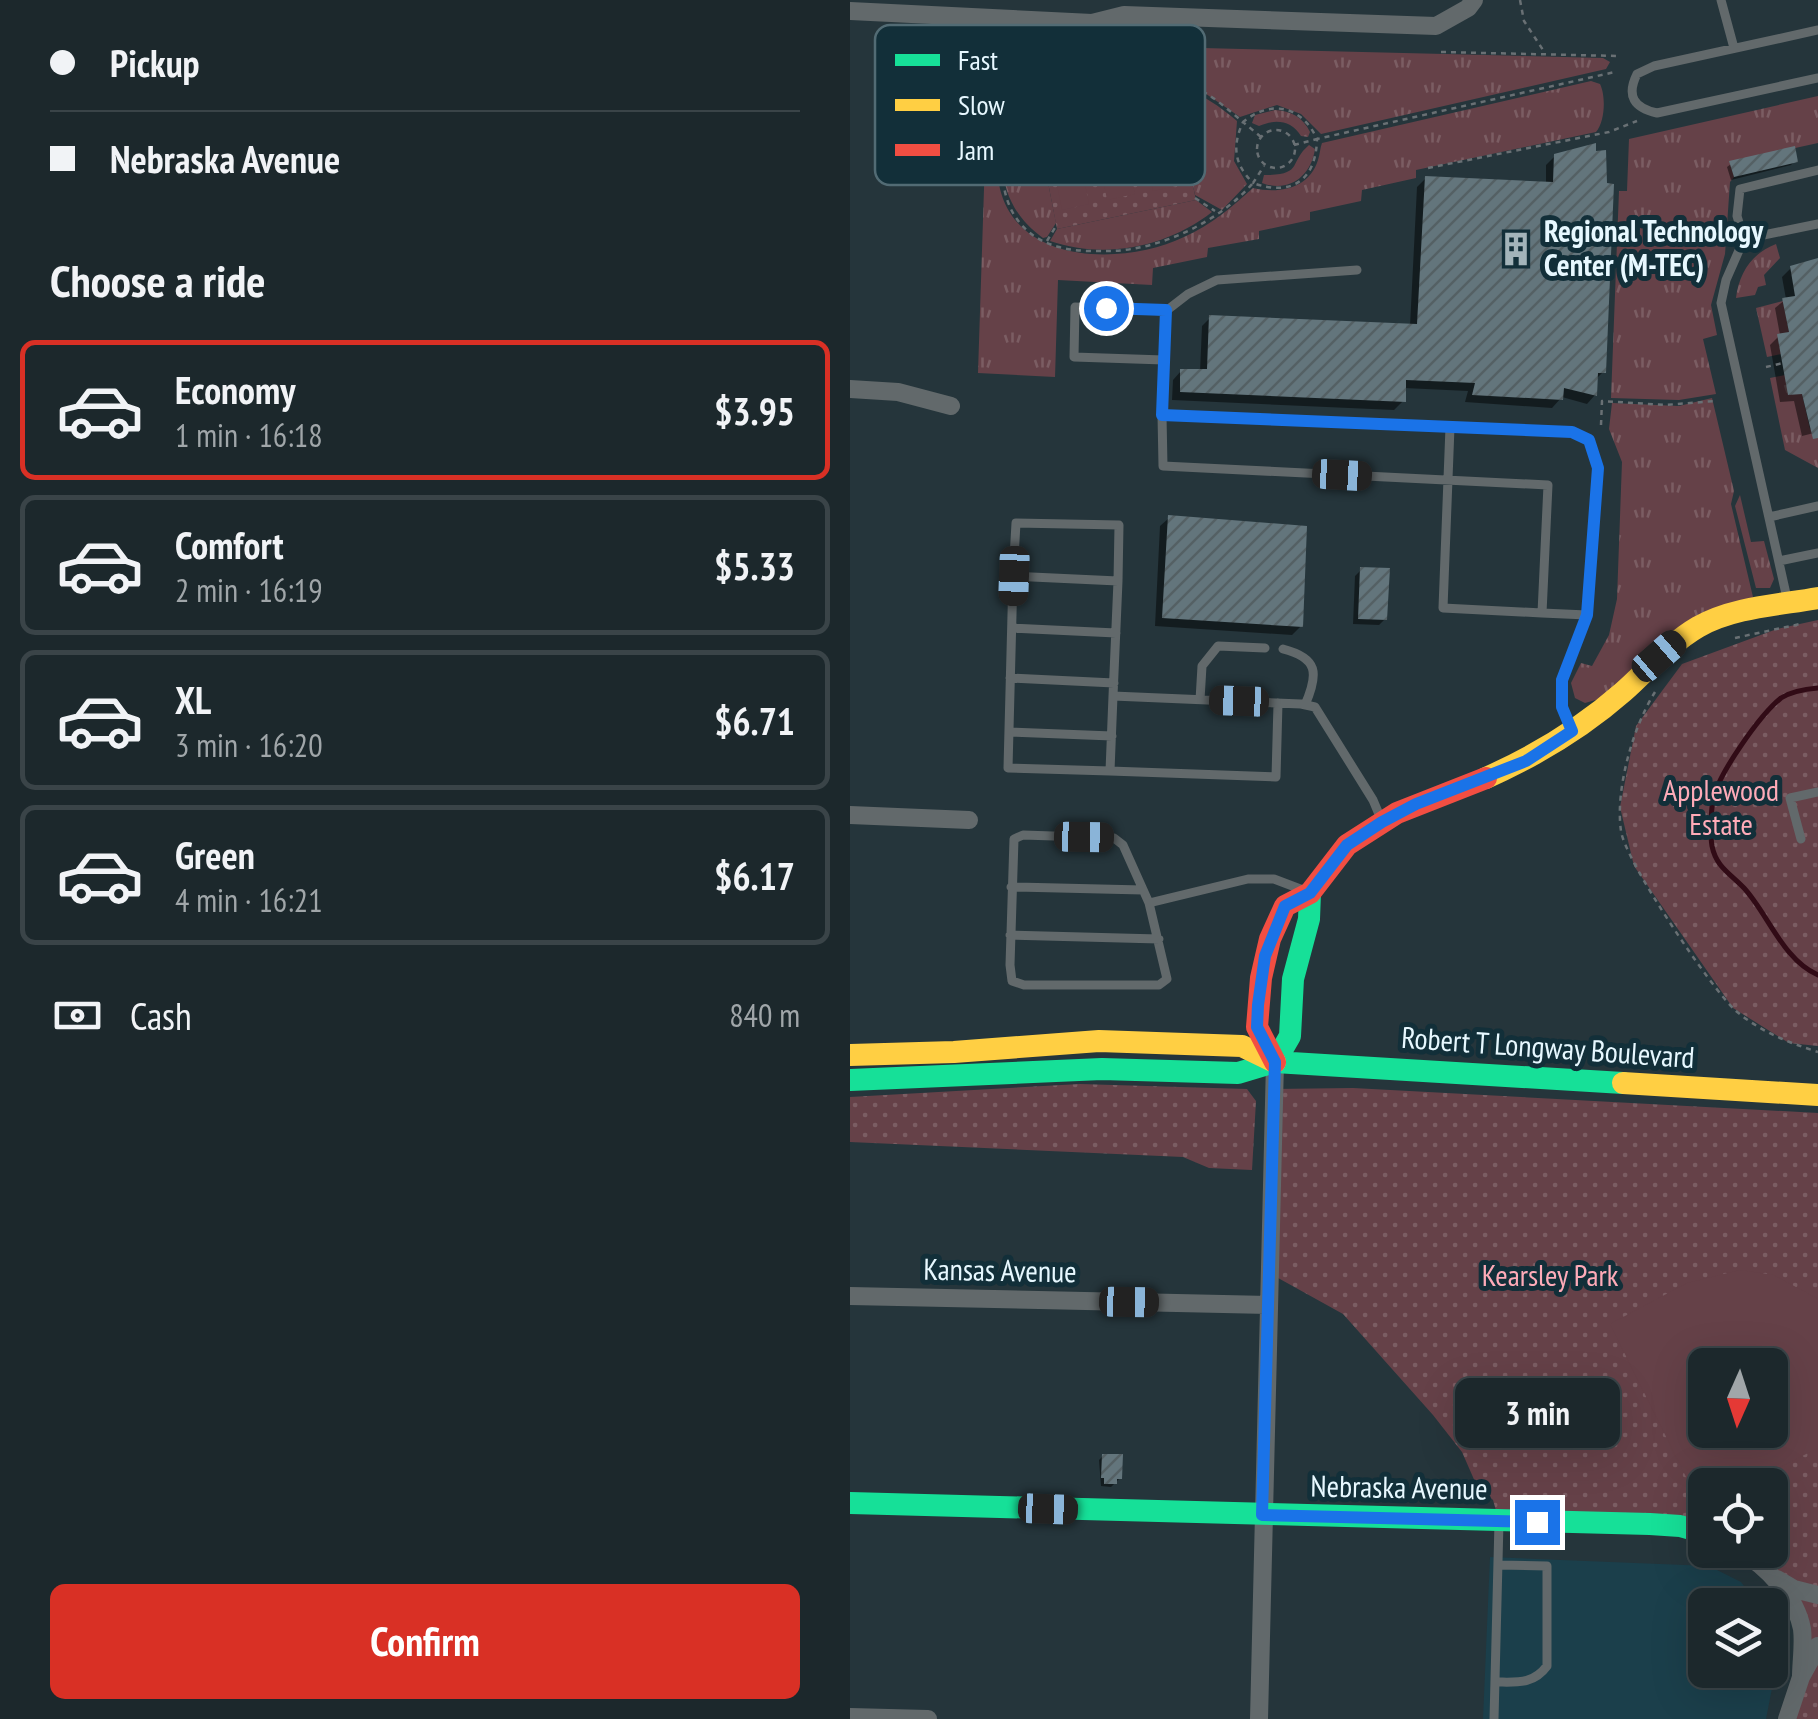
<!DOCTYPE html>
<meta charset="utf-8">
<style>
:root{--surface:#1c282c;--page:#253034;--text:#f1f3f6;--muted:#a0a6a9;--line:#3a4448;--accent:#d93025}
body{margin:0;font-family:"PT Sans Narrow",sans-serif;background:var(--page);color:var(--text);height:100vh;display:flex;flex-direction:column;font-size:38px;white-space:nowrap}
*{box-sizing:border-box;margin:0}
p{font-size:32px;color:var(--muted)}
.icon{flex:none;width:55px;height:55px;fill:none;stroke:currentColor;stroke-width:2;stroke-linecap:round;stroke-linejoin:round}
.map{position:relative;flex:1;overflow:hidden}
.sheet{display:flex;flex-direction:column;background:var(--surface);width:850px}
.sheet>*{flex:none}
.hud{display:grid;align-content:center;height:220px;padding:0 50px;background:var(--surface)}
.needle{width:65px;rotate:183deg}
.buttons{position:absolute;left:838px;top:1348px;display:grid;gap:20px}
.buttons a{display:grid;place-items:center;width:100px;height:100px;border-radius:15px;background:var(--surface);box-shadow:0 10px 40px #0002,0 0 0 2px var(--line);font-size:50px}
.end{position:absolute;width:45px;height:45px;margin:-22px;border:12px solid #1a73e8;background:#fff;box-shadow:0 0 0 5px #fff}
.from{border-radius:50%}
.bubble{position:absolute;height:70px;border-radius:15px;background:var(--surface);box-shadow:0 10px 40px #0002,0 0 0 2px var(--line);font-size:32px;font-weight:600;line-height:70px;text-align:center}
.car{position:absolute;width:30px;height:60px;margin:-30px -15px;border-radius:12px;box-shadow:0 0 8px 2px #0007;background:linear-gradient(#222 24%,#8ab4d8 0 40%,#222 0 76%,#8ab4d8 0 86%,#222 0)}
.hud b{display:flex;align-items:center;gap:35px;height:95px;font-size:38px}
.hud b+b{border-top:2px solid var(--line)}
.hud i{width:25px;height:25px;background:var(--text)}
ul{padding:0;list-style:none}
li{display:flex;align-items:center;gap:30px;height:140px;margin:0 20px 15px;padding:0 30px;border:5px solid var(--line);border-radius:15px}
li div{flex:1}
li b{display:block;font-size:38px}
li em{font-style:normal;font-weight:600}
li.on{border-color:var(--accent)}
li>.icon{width:90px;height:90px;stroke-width:1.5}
h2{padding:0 50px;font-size:45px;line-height:120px}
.pay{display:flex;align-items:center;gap:25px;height:110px;padding:0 50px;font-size:38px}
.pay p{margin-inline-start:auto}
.primary-button{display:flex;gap:20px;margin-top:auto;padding:20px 50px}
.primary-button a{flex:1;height:115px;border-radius:15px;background:var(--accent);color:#fff;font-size:40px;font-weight:600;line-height:115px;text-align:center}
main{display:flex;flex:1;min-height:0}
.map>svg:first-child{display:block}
</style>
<main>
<section class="sheet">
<div class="hud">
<b><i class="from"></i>Pickup</b>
<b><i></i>Nebraska Avenue</b>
</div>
<h2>Choose a ride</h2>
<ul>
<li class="on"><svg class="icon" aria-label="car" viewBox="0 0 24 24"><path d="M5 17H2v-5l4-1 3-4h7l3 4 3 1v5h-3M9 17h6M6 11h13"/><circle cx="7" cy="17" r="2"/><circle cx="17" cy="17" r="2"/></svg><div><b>Economy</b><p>1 min · 16:18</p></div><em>$3.95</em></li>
<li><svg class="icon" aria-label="car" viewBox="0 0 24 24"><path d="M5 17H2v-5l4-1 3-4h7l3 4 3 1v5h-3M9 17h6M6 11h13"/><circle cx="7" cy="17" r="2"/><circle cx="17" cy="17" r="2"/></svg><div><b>Comfort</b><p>2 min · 16:19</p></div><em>$5.33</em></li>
<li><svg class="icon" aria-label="car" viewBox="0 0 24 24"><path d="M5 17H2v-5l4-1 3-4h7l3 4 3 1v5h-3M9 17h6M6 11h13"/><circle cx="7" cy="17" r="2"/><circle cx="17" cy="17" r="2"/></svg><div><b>XL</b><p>3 min · 16:20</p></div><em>$6.71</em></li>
<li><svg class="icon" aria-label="car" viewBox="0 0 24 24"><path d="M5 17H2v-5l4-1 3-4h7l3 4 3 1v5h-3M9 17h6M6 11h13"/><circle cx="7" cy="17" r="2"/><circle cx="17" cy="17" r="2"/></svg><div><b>Green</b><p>4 min · 16:21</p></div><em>$6.17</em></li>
</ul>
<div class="pay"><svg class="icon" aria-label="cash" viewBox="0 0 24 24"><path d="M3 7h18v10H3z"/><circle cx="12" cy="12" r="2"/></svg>Cash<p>840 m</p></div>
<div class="primary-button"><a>Confirm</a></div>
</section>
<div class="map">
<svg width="968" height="1719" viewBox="0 0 968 1719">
<defs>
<pattern id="grass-tufts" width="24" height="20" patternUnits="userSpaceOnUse" patternTransform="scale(2.5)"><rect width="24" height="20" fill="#654148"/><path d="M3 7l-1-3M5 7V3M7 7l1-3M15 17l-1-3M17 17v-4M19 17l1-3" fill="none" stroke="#7b5d63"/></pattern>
<pattern id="park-dots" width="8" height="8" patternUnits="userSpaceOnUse" patternTransform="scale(2.5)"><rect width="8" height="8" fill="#654148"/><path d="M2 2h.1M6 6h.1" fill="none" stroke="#7b5d63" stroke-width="1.8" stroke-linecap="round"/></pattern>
<pattern id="building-hatch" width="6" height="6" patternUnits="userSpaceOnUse" patternTransform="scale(2.5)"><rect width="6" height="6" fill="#63757c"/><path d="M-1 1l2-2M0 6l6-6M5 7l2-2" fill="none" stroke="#546064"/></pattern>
</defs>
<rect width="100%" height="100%" fill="#25353b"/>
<path fill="#1b3f4b" d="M640,1557L859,1566L891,1582L908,1605H855V1670H920V1622L924,1678L916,1719H633Z"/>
<path fill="url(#grass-tufts)" d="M114,44L156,46C206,109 135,126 150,189C169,266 276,265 334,237C361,225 382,207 403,188C429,194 459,189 468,160C470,154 470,148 472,143L741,81L750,84C756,96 755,122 746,132L566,170V178L512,190L511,201L460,212V220L409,231V239L358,248L357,257L303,268L302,285L208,280L205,377L128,373L138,67L114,65Z
M312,47L753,58L760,62L756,69L471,134L451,114L427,105L390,117L340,83L302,69L297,51Z
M270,74C316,75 352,91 387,121L384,161L397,184L372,210L345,195L326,107L189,137L206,223L197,237L193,238C140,201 139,131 196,97C219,83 244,78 270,74Z
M968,96V143L880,162L884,177L880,182L875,254L861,305L867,335L853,339L866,394L829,400L761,398L769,191H777L779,139Z
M425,110C441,111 453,117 460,132L458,137L451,136C441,120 425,119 409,126L402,123L405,115Z
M459,145L465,149C461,177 438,193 412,183L414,175C454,175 438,163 459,145Z
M346,200L362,212C317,247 255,260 200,241L207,229Z
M926,244L930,258L914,275L916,285L908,287L905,295L886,298C889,273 902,253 926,244Z
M933,301L939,332L928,335L931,354L917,357L906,308Z
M935,375L952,394L960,429L968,427V468L935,450L920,378Z
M862,398L884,491L881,504L903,597L749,699L735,703L725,698L721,683L731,663L742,666L759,635L767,599L772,462L759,429L762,403L829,406Z
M890,495L901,542L914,541L924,579L920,588H906L885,506Z"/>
<path fill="url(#park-dots)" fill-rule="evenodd" d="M326,107L346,200L207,229L189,136Z
M968,620V1046L939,1043L883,1008L784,866L770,807L786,726L832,664L927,629Z
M230,1084L397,1089L406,1101L402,1170L359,1168L333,1157L0,1142V1097Z
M503,1088L968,1113V1719H941L951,1677L941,1601L889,1550H920V1485H855V1533L649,1521L643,1500L626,1484L612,1452L583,1415L493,1314L419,1273L424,1089ZM855,1365H920V1430H855Z"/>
<path fill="#654148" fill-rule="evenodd" d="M319,125L331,185L303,191L291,131Z
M273,135L285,194L257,200L246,141Z
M227,144L239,204L212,210L200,150Z
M890,1270L924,1275L968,1299V1448L895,1485H855V1493L842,1489L760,1324L837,1283ZM855,1365H920V1430H855Z"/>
<path fill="#0007" d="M705,156L753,372L745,380V395L737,404L712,397L702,408L615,402L618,391L554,388L553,401L544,410L322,400L323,380L331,371L350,372L352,326L360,318L560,326L567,187L576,178L696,184V165Z
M945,161L941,165L881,180L877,167L881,164Z
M968,262V432L952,436L944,401L930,402L920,345L930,335L925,308L936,299L932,277L941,268Z
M319,518L451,626L442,635L305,626L310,526Z
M511,570L535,619L529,625L503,624L505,576Z
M253,1456L270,1478L261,1487L251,1486L249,1460Z"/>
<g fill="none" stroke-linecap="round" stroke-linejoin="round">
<path stroke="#310b16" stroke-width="5" d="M968,688C956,689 942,691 931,698C910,715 868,774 863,800C861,812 860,834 862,846C866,867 881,874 894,888C918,914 933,960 968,975"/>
</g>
<path fill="url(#building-hatch)" d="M746,143V151L756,150L757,183L764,184L756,373H748L747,396L714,388L713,400L622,395L625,383L556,380V402L330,392V369H357L359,315L567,324L575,176L703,182L704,154Z
M945,146L948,162L884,177L879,161Z
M968,258V438L963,439L952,394L938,395L927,334L939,332L932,298L945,296L940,266Z
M318,515L457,526L453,627L312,618Z
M510,567L540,568L537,620L508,619Z
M252,1454H273L272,1479H267V1484H254V1478H251Z"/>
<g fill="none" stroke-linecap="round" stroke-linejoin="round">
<path stroke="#697074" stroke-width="2.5" stroke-dasharray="5 5" stroke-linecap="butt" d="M670,0L674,21L695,53
M160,43C174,65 181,81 174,107
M591,52L768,56
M295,60L303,76
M175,64L191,74L218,81
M280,74L295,59V47
M407 149a19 19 0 1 1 38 0a19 19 0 1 1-38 0Z
M411,137L393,122C382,146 384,164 403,183L414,166
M444,145L467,139C452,106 421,99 393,122C376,108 358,91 337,84C287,69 235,69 191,98C184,102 177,106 173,111C139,157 146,231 209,247C226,252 245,251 262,251C312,249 370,221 403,183C442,197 466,180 467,139L765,72
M578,168L759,132L787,121
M345,198L365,211
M197,241L206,226
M916,367L933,363
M751,425L752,401L815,405L865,401
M885,638L950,624
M805,692C783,727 765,789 771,831C775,861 862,990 886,1011C911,1032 937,1042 968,1052"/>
<path stroke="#62696b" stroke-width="9" d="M871,0L884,48
M968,30L804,66L787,74C776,96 784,108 807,113L968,78
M894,239L968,224
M316,311L338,294L367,280L507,270
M312,415L316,311L225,307L224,357L314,360
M600,427L593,608L692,613
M919,517L968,506
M929,561L968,553
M163,576L166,523L269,525L268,581
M938,603L871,303L876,280L894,239L887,216L890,189L968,170
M162,628L266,633
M433,649C468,658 469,673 455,705
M160,678L264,683
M350,700L352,666L368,646L415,648
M428,703L426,777L260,771L263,696L451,704L465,707L523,800L531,819
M721,728L713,707L711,680L737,615L748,468L739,440L722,432L312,415L313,466L698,485L692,613L737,615
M159,732L262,736
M260,771L158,768L163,576L268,581L263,696
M951,839L940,798L968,792
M161,887L293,890
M299,903L273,845L264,838L173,835L164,839L160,965L162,981L174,985H309L317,979L299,903L398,879H424L453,890
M160,935L309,939
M645,1682C666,1682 683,1685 697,1666V1566L648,1565
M644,1719L649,1522"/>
<path stroke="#62696b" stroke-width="18" d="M0,11L242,23L274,15L586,26L618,8L624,0
M0,389L48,392L101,406
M0,815L119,820
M0,1296L419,1305
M889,1550C916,1566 946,1596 952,1629C954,1644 951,1662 951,1677
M927,1579L944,1589L968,1595
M0,1717L78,1719
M409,1719L425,1062
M937,1719L951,1677L968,1646"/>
<path stroke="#16e098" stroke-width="22" d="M425,1062L440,1036L443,979L459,919L460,893
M0,1080L252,1069L388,1073L425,1062L773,1083
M0,1503L800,1524L830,1526L855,1533"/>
<path stroke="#ffcf43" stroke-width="22" d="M636,778C685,756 732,728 773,692C798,670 819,644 848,627C883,607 929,605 968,598
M0,1055L104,1052L249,1041L392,1046L425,1062
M773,1083L968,1095"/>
<path stroke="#f24e42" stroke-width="22" d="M425,1062L407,1027L411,978L420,939L435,906L460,893L497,845L547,813L636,778"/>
</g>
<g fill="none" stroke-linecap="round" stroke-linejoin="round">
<path stroke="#1a73e8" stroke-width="12" d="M256,308L316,310L312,415L722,432L739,440L748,468L737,615L712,680V707L722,731L676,761L566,804L532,822L497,845L460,893L435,906L415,956L408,1005L407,1027L425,1062L412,1515L687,1522"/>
</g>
<defs>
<g id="building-bare" transform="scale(2.7)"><path d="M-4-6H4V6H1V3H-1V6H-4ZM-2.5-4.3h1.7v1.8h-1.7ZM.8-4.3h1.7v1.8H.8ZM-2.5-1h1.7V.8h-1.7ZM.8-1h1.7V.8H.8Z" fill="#a3b4ba" stroke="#122f39" stroke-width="2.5" paint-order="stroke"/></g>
</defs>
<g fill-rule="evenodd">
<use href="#building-bare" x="666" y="249"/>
</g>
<g text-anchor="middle" stroke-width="10" stroke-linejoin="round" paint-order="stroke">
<g font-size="30" font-weight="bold" fill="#e7f8ff" stroke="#122f39" text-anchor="start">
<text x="694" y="242">Regional Technology<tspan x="694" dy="34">Center (M-TEC)</tspan></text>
</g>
<g font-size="30" fill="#feabb8" stroke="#122f39">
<text x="871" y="801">Applewood<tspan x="871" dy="34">Estate</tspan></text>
<text x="700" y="1286">Kearsley Park</text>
</g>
<g font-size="30" fill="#e7f8ff" stroke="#122f39">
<text transform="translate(698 1048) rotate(4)" y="10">Robert T Longway Boulevard</text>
<text transform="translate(150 1271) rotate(1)" y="10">Kansas Avenue</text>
<text transform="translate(549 1488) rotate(1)" y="10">Nebraska Avenue</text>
</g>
</g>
<rect x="25" y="25" width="330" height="160" rx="15" fill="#122f39" stroke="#526b74" stroke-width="2.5"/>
<rect x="45" y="54" width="45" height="12" fill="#16e098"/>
<rect x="45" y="99" width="45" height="12" fill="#ffcf43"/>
<rect x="45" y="144" width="45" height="12" fill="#f24e42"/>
<g font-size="28" fill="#e7f8ff">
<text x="108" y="70">Fast</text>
<text x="108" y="115">Slow</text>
<text x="108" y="160">Jam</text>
</g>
</svg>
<div class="buttons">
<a><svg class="needle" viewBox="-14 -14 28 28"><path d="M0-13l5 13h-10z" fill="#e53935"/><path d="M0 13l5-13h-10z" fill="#a0a6a9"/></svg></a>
<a><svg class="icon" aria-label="locate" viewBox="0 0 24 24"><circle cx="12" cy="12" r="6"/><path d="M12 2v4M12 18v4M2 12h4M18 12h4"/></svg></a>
<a><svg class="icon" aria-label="layers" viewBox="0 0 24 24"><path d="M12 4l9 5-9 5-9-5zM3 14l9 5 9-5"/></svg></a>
</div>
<i class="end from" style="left:256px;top:308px"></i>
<i class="end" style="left:687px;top:1522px"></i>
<div class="bubble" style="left:605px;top:1378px;width:165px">3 min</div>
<i class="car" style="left:492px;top:475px;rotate:93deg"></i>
<i class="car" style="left:164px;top:576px;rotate:182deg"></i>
<i class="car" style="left:809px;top:656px;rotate:49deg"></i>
<i class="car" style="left:389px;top:701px;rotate:272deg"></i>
<i class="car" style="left:234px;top:837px;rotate:91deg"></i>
<i class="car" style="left:279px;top:1302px;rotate:91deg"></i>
<i class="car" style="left:198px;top:1509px;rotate:92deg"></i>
</div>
</main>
